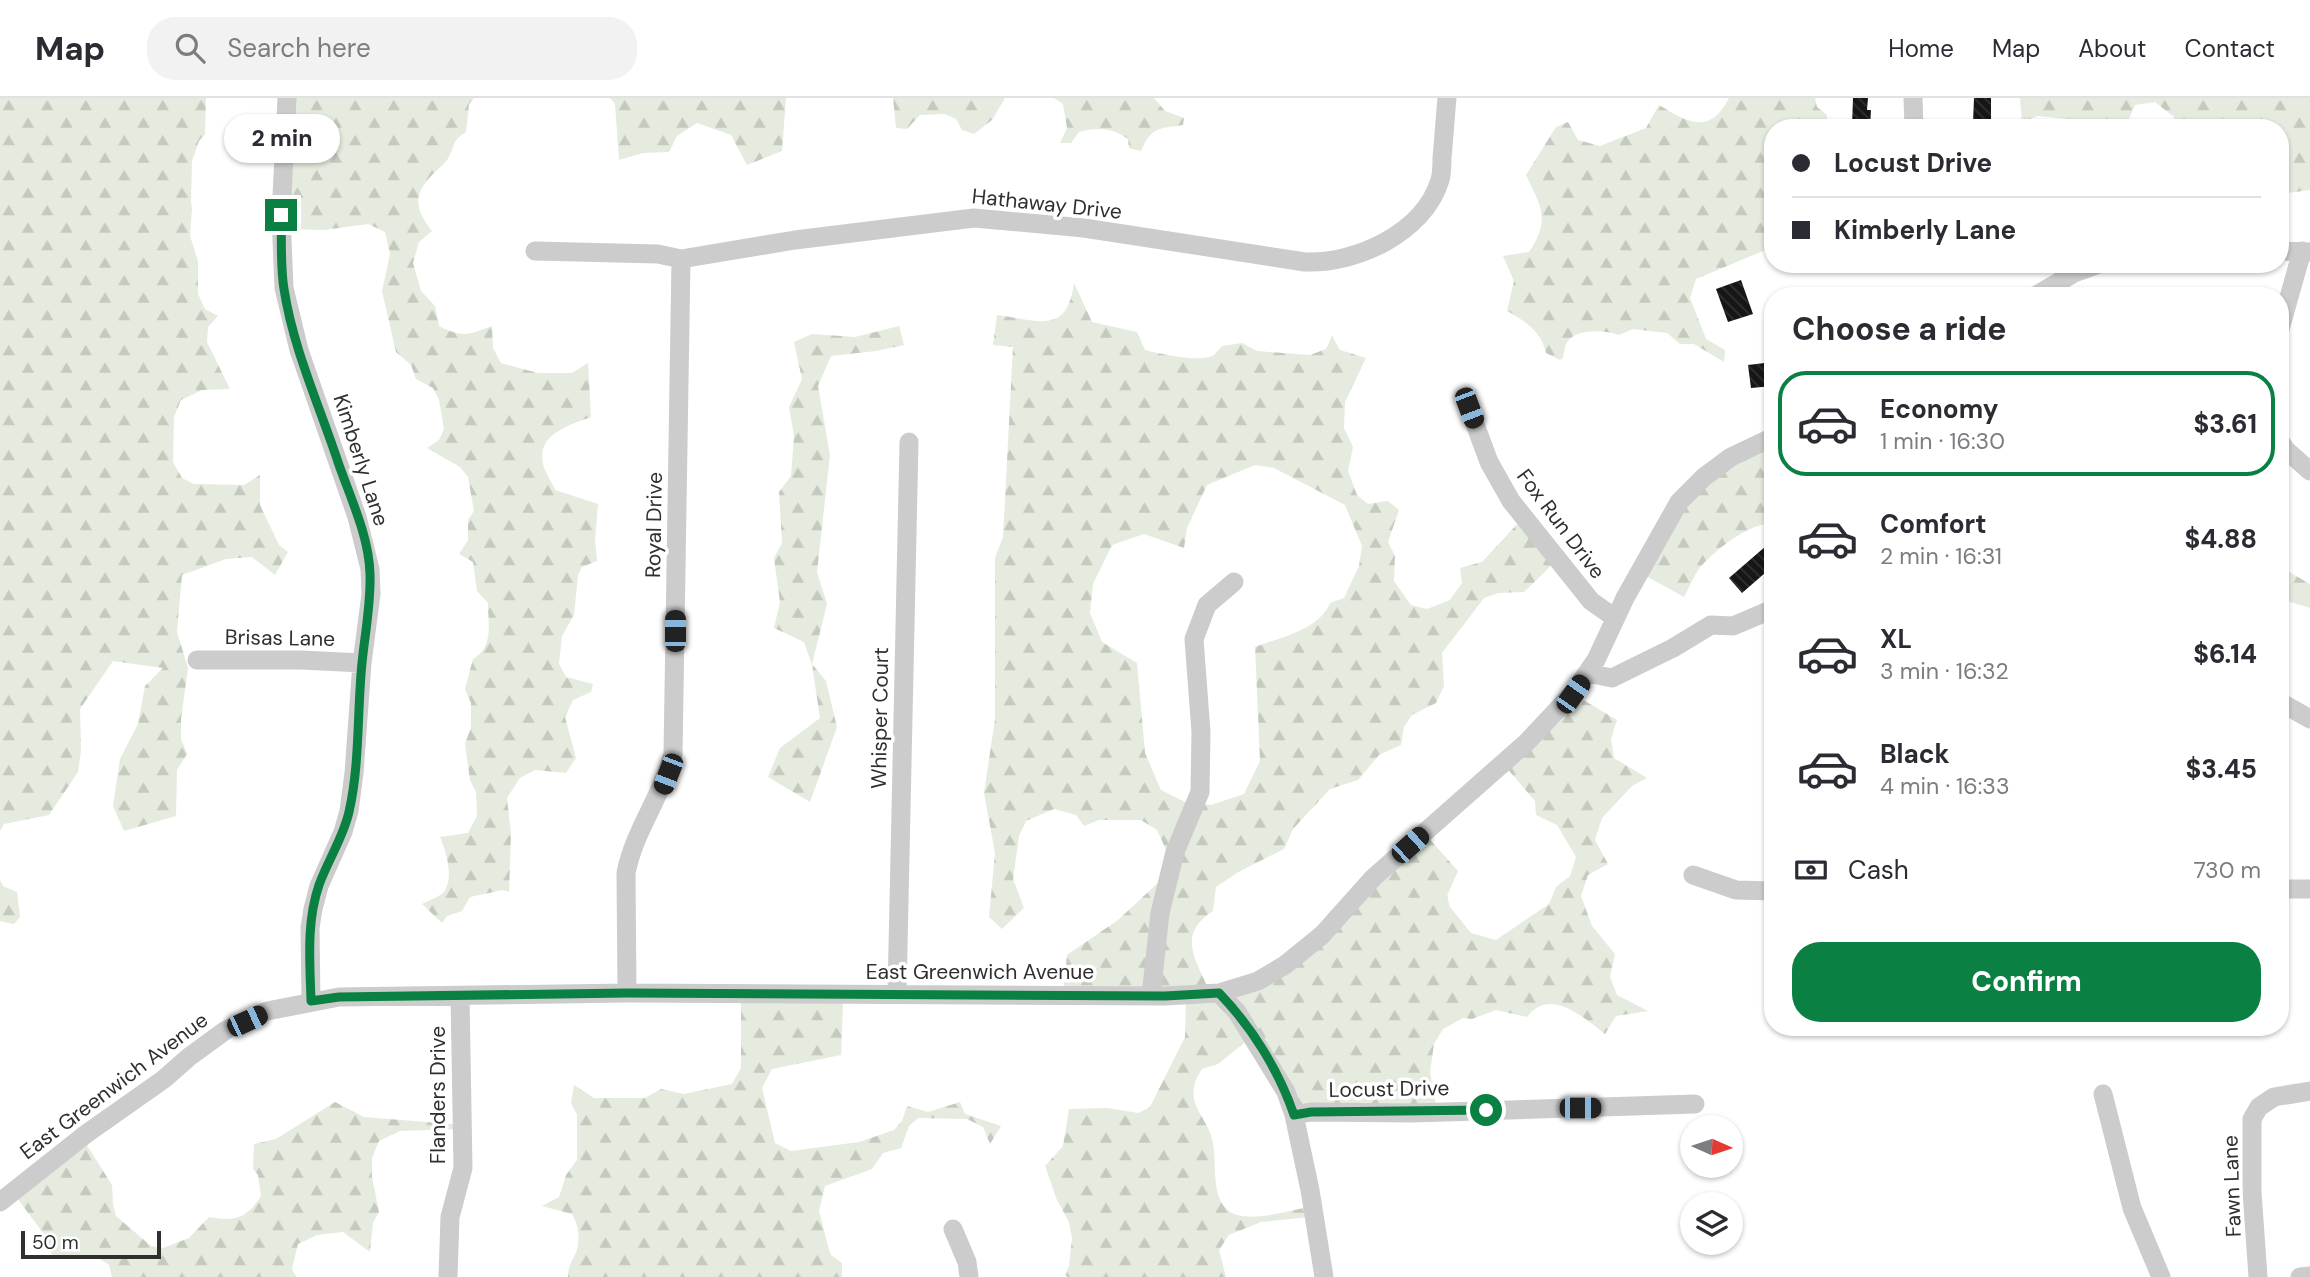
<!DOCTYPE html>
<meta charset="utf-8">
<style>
:root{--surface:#fff;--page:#f2f2f3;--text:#2b2b33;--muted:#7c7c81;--line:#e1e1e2;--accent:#0b8043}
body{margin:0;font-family:"DM Sans",sans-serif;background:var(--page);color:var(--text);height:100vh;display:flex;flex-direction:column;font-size:26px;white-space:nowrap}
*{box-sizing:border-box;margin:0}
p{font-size:23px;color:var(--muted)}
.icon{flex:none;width:38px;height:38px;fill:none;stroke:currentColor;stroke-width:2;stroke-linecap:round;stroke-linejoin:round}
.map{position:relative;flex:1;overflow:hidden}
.sheet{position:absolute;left:1764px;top:189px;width:525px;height:749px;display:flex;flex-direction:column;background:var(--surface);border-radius:28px;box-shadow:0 2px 5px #0004}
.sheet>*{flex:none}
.guide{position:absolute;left:1764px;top:21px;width:525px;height:154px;border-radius:28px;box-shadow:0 2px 5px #0004;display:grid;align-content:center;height:154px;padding:0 28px;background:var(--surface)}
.needle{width:46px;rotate:93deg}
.tools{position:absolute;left:1680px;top:1017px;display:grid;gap:14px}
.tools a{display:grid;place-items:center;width:63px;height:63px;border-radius:50%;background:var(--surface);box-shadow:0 2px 5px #0004;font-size:35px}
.scale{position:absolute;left:21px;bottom:18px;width:140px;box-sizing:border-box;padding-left:7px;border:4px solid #2f2f2f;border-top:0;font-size:19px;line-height:24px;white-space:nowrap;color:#2f2f2f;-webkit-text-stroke:5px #fff;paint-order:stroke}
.end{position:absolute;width:32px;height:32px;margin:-16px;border:9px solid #0b8043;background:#fff;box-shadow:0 0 0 4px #fff}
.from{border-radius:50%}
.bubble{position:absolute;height:49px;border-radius:24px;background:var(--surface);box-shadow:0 2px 5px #0004;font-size:23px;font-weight:800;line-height:49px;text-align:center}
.car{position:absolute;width:21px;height:42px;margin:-21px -10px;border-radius:9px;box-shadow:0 0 5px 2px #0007;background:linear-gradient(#222 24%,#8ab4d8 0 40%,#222 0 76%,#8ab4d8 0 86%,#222 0)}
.guide b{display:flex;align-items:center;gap:24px;height:66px;font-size:26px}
.guide b+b{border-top:2px solid var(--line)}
.guide i{width:18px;height:18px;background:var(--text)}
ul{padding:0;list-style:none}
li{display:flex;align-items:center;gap:21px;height:105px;margin:0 14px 10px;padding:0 14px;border:4px solid transparent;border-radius:28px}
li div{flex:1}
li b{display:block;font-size:26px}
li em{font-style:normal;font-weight:800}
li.current{border-color:var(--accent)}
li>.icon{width:63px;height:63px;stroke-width:1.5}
h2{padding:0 28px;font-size:32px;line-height:84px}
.pay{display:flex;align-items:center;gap:18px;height:77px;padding:0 28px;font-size:26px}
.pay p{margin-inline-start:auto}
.primary-button{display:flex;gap:14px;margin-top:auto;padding:14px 28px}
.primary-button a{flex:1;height:80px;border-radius:28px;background:var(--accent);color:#fff;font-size:28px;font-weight:800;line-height:80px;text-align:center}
header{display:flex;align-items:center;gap:42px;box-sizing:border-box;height:98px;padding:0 35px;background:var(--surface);border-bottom:2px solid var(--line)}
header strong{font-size:33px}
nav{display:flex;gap:38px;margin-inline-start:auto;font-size:24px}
.search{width:490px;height:63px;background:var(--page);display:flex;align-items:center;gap:18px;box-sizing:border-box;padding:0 24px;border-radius:28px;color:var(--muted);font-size:26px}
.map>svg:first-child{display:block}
</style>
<header>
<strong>Map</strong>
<div class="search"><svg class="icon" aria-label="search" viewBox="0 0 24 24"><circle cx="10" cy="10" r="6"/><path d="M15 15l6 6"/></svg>Search here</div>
<nav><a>Home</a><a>Map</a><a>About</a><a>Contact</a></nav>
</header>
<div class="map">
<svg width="2310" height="1179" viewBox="0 0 2310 1179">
<defs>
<pattern id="forest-firs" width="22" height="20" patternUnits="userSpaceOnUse" patternTransform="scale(1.75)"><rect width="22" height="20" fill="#e5ebde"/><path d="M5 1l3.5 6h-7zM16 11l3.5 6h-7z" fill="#c5cabf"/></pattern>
<pattern id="building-back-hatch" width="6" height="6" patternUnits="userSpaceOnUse" patternTransform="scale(1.75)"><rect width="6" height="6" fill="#161616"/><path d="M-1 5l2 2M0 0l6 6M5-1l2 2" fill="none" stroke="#303030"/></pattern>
</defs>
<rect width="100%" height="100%" fill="#fff"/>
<path fill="url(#forest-firs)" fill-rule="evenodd" d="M0,0H206L205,36L199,43L192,63L191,103L192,110L190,138L198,163V196L205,211L218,218L208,229L207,244L230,291L202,292L181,302L174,319L173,364L182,380L194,386L244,387L260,377V407L279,447L288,454L275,477L252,459L226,461L182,477L177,534L188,570L181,621V641L187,656L177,672L176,718L124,733L113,708L120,661L138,626L145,588L163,570L113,563L80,611L81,653L78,674L49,717L4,726L0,733Z
M292,0H474L469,6L466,34C451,43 456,47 448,60C445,66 438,71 433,76C412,97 415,111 432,133L419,144L413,165L421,193L435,208L439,228C463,240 468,237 492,228L493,250L501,265L538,275H572L588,265L591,319C570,327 536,336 543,366C545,375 552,384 555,392L598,406L595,442L597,463L582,469L578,477L574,517L562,538L559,566L566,579L593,586L591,594L573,602L565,619L576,660L566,675L535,672L520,680L507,700L511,736L509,794L503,792L470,799L462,813L447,818L442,825L422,806C428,803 438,799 443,795C455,780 446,754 440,739L468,735L477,718L476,694L470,682L465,646L471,629V605L465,591L473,561C494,549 488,526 488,505L477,493L473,464L459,456L468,442V422L474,413L468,379L460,369L427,350L439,342L444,331L439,302L433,290L416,281L411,267L396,254L382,193L390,156L385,134L368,126L324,132L288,131Z
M610,0H786L782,53L747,67L731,37L697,25L677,38L669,54L643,55L619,62L615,6Z
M893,0H1005L992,22L974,36L962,32L956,21L945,16L920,17L907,31L896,30Z
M1054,0H1154L1165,13L1184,20L1183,27C1158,31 1152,28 1141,53L1129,50L1128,41C1113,30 1096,29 1079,34L1071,45H1060L1067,30L1063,6Z
M1729,0H1815L1817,9L1827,17L1828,30H1773V152L1763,153L1696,181L1690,200L1706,241L1725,252L1724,264L1694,246H1680L1667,235L1633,231L1619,237C1606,232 1577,230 1568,243C1565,246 1564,255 1563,260L1560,262L1546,255C1542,234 1525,223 1507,213L1514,183L1503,158L1529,154C1551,121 1541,109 1526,77L1556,29L1568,24L1578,42L1600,48L1646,30L1659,7C1687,24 1710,38 1729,0Z
M2020,0H2310V92L2280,96V30H2179L2176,29L2174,19L2155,4L2135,7L2128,23H2095L2089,26L2080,22L2038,18L2022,24Z
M1074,185L1092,224L1137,234L1145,252C1160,256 1201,265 1214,257C1215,256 1221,249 1222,248L1242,245L1257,253L1310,257L1326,251L1332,238L1340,252L1366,260L1345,304L1344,330L1353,349L1348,373L1357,397L1368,406L1388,403L1399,412L1388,444L1395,458L1394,483L1411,507L1427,511L1450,502L1462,485L1460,470L1482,464L1519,424L1556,463L1524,494L1498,495L1484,500L1442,555L1444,588L1436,605L1412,617L1404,629L1401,647L1379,657L1358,682L1330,691L1293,731L1284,751L1240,773L1216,789L1213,813C1176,837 1196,861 1209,893L1261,882L1425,736L1458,773L1447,798L1450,809L1471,835L1496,842L1549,806L1556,789L1570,778L1576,759L1557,727L1536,717L1535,703L1504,667L1570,594L1617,622L1611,641L1614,660L1647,680L1632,688L1602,720L1595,742L1608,766L1588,777L1581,798L1592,828L1615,856L1610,879L1617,897L1648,913L1616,918L1605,936C1584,920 1550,888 1527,919L1496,912L1472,921L1463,920L1443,931L1434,946L1430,974L1437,1012L1299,1017L1253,938L1218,966L1202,971C1196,980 1192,990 1194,1001C1197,1015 1209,1027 1212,1041C1218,1061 1209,1098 1229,1113C1245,1126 1289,1113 1308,1109L1310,1119L1261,1124L1229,1137L1219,1152L1226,1179H1068L1065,1177L1069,1168L1072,1140L1069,1124L1057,1102L1045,1068L1063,1048L1069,1011L1108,1010L1138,1015L1150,1009L1185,939L1186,898L1063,895L1067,857L1118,822L1160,783L1168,756L1157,732L1141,722H1099L1084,728L1076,717L1054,711L1026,723L1019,738L1013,781L1024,810L1002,831L989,819L995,755L984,695L995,621V460L1003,439L1013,249L993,247L997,217C1038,222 1067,238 1074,185ZM1255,367L1274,370L1345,407L1362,448L1359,468L1344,500L1330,505C1319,532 1281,539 1255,549L1260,663L1244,696L1211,707L1185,704L1161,692L1145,655L1137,565L1102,544L1090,515L1093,486L1112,447L1144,436L1184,450L1187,430L1207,387Z
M899,228L904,247L876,253L831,258L818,288L830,357L817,474L827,506L812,566L826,583L837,629L810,704L768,679L780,650L820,620L812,567L804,544L774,530L780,504L774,460L782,445L779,394L791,378L794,338L789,309L802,281L794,244L812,236L855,239Z
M1773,338V427C1754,421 1716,452 1703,466C1695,474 1690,489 1684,499L1646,478L1680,403Z
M2280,463L2291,475L2310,486V510L2280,501Z
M0,782L3,788L17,794L20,819L14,826L0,823Z
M741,895L841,896L843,907L841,957L772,971L762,990L775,1045L791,1053L859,1044L894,1032L902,1023L907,1008L928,1014L960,1004L965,1016L1001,1028L990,1046L983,1029L967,1021L918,1020L909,1028L901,1050L883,1055L872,1071L825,1088L819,1113L829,1152L831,1157L842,1165V1179H568C568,1169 571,1165 575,1157C581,1143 579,1128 572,1116L542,1108L559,1099L566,1077L577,1062V1017L571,1005L574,987L594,1000H645L661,991L684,996L732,986L741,970Z
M335,1004L364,1019L464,1027L462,1031L400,1033L379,1043L372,1060V1079L379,1114L373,1125L370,1154L343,1134L317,1137L298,1146L292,1171L296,1179H112L109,1167L94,1157L52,1158L46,1139L14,1096L83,1041L112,1087L113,1107L116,1118L151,1148L163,1150L189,1140L209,1119C234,1124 247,1120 261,1098L258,1077L253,1071L254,1046L276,1041Z"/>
<path fill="url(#building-back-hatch)" d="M1853,0H1868L1867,12H1871L1870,28H1852Z
M1974,0H1991V25L1973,24Z
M1741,182L1753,216L1728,224L1716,191Z
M1773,264V288L1751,290L1748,267Z
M1766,448L1773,456V468L1742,495L1729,480Z"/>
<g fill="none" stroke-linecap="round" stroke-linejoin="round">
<path stroke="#ccc" stroke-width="19" d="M287,0L281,117L284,190L299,252L357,419L370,471L371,496L362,565L354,675L349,713L343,734L319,788L313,811L310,830L311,903
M1913,0L1914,30
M535,153L658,156L681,161L795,142L974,120L1084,130L1305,164C1356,166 1424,135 1440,82C1442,75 1442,67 1442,60C1444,40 1445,20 1447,0
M2280,153L2310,154
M2035,198L2074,175L2099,166
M2280,231L2302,153
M1469,310L1489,364L1511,403L1591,503L1615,520
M2280,343L2286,352L2310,373
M197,562H301L362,565
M1587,575L1612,580L1673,550L1711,527L1733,528L1773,511
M2280,604L2310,621
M1693,777L1736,792L1773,793
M2280,791H2310
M627,895L626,775C634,733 662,698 673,656L681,161
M1219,895L1237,914L1286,994L1294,1017L1310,1092L1324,1179
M897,896L909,344
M1151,898L1160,815L1175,754L1200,694L1201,634L1194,541L1207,507L1234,484
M2103,996L2132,1110L2161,1179
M1294,1017L1311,1014L1413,1015L1695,1006
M0,1104L86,1036L164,981L189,959L226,932L267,913L339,899L627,895L1165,898L1219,895L1258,883L1285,867L1322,837L1373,780L1527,644L1573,595L1596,562L1625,500L1679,404L1704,379L1731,359L1773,339
M953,1131L967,1164L969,1179
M448,1179L450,1119L463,1070L460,898
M2258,1179L2252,1094V1021L2259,1009L2274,999L2310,993
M2300,1179L2310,1178"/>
</g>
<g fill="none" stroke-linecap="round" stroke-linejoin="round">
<path stroke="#0b8043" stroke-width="9" d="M281,117C282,141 280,167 284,191C293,250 319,307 338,364C350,399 369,438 370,476C371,506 365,535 362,565C357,614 360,666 349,714C343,740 328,762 319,787C306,825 310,864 311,903L339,899L627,895L1165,898L1219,895C1252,929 1279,973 1294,1017L1311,1014L1486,1012"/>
</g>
<g text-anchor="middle" stroke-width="7" stroke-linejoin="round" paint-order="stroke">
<g font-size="21" fill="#2f2f2f" stroke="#fff">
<text transform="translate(1047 106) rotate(6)" y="7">Hathaway Drive</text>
<text transform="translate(361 362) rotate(72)" y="7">Kimberly Lane</text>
<text transform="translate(1561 426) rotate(53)" y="7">Fox Run Drive</text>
<text transform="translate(654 427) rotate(-89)" y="7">Royal Drive</text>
<text transform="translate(280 540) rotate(1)" y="7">Brisas Lane</text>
<text transform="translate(880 620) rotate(-89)" y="7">Whisper Court</text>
<text x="980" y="881">East Greenwich Avenue</text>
<text transform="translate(114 988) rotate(-37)" y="7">East Greenwich Avenue</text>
<text transform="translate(1389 991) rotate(-1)" y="7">Locust Drive</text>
<text transform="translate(438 997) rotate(-90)" y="7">Flanders Drive</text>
<text transform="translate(2232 1088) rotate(-92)" y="7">Fawn Lane</text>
</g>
</g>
</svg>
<div class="tools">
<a><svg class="needle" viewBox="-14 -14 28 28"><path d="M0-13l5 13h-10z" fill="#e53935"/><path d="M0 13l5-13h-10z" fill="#7c7c81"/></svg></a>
<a><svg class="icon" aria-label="layers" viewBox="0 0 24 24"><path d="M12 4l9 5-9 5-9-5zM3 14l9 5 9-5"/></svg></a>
</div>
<div class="scale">50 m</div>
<i class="end from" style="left:1486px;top:1012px"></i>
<i class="end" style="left:281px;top:117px"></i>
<div class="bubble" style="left:224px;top:16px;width:116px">2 min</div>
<i class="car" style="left:1469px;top:310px;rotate:159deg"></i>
<i class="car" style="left:675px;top:533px;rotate:0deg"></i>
<i class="car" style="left:1573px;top:596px;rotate:35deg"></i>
<i class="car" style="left:668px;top:676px;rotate:201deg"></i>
<i class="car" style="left:1410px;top:747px;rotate:48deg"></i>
<i class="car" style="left:247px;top:923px;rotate:65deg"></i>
<i class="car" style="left:1580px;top:1010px;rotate:90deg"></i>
<div class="guide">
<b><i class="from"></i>Locust Drive</b>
<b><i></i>Kimberly Lane</b>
</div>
<section class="sheet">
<h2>Choose a ride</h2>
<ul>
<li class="current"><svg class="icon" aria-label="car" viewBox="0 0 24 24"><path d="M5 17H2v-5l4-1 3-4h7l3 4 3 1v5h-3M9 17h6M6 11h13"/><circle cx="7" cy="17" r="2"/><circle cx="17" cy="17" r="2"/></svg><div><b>Economy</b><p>1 min · 16:30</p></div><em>$3.61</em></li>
<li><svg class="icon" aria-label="car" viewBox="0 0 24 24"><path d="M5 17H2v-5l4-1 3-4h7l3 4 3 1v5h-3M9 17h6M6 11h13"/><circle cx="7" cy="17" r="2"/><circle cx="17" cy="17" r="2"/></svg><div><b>Comfort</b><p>2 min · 16:31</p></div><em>$4.88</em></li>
<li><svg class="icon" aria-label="car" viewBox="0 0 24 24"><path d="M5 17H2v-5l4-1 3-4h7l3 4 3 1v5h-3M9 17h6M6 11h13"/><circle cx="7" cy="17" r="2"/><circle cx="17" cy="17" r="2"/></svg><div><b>XL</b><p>3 min · 16:32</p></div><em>$6.14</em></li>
<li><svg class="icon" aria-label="car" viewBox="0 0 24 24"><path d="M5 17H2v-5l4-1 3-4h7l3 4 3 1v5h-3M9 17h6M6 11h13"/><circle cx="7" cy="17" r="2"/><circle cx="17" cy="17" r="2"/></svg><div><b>Black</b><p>4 min · 16:33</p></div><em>$3.45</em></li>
</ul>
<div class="pay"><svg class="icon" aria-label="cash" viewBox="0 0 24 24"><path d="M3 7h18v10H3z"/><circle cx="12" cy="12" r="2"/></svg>Cash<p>730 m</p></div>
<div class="primary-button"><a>Confirm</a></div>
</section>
</div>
